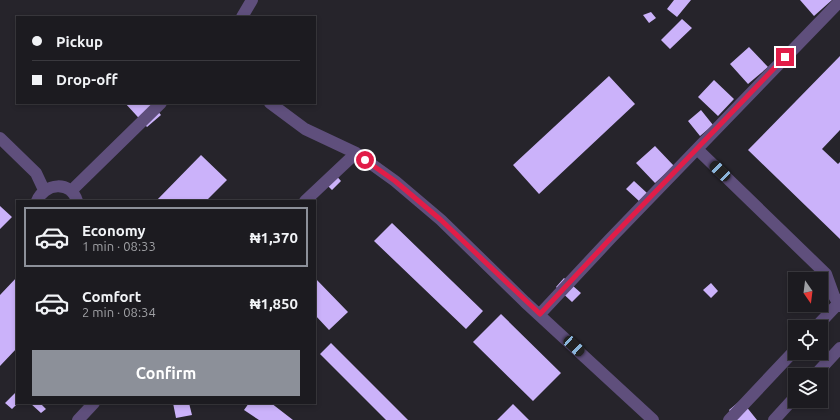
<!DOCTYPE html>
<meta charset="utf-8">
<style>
:root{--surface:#1c1b20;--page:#29282d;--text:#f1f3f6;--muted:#a0a1a5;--line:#3a393e;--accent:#8c9099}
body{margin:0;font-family:Ubuntu,sans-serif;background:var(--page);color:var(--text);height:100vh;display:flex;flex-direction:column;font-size:15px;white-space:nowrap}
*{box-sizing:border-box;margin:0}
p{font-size:13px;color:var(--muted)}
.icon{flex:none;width:22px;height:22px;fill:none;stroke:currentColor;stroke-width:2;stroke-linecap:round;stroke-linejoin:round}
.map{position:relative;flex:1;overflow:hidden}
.side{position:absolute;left:16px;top:200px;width:300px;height:204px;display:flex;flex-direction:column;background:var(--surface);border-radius:0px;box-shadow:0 2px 6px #0003,0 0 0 1px var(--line)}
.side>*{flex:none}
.banner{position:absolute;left:16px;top:16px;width:300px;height:88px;border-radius:0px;box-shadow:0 2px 6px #0003,0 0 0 1px var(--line);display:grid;align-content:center;height:88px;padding:0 16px;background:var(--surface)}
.needle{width:26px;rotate:166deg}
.buttons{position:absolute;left:788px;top:272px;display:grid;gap:8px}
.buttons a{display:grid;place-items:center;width:40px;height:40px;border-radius:0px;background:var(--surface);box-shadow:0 2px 6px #0003,0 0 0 1px var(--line);font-size:20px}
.end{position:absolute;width:18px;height:18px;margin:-9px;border:5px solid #e11d48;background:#fff;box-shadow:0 0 0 2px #fff}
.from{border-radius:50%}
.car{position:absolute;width:12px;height:24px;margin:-12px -6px;border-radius:5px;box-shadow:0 0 3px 1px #0007;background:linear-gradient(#222 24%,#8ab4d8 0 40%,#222 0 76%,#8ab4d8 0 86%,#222 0)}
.banner b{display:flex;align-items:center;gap:14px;height:38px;font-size:15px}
.banner b+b{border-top:1px solid var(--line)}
.banner i{width:10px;height:10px;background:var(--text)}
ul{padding:7px 0 0;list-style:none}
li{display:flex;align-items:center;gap:12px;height:60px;margin:0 8px 6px;padding:0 8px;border:2px solid transparent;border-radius:0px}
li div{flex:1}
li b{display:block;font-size:15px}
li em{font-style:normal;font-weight:600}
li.current{border-color:var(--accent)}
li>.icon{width:36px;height:36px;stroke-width:1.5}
.action{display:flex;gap:8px;margin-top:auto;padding:8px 16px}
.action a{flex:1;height:46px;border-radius:0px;background:var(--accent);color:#fff;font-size:16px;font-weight:600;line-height:46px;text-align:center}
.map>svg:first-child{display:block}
</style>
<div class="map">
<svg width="840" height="420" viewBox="0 0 840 420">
<rect width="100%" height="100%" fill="#26242b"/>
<path fill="#cbb2fa" d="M674,0H691L677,17L667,9Z
M800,0H832L814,16Z
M651,12L656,18L649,23L643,15Z
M682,19L692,28L670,49L661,40Z
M749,47L768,67L748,84L730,64Z
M840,56V130L822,149L838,164L840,162V239L748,150Z
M609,76L635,104L539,194L513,165Z
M714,80L734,99L718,116L698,97Z
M125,103H151L161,115L147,127Z
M701,110L713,125L700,136L688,121Z
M655,146L674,166L655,183L636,163Z
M201,155L227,180L206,201H156Z
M332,171L341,181L332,190L322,180Z
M634,181L647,193L639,201L626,189Z
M0,206L12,217L0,229Z
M392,223L483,311L466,329L374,241Z
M17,277V348L0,366V295Z
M315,278L348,312L329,330L315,315Z
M564,278L581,293L572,302L556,287Z
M711,283L718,291L711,298L703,290Z
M501,314L561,373L533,401L473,342Z
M331,343L408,420H386L320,354Z
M17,391L18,403L12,409L5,403Z
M741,400L757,420H737L729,410Z
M30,403H40L46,409L41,413Z
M173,403H189L192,415L176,418Z
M249,403H271L293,420H259L244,410Z
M513,404L529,420H497Z"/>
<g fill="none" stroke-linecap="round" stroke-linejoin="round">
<path stroke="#5f4f7c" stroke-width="12" d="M242,17L252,0
M270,103L305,129L356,153L395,181L441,220L525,302L653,420
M0,138L36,173L44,190
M697,149L826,274L834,296L840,306
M71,191L161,103
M37,201C44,183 71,180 77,201
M305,201L356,153
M540,314L610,239L840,1
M816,327L838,304
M815,375L840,348
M78,420L94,403
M729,420L795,350
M774,420L795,397"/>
</g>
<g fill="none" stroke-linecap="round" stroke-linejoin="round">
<path stroke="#e11d48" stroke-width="5" d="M365,160L395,181L441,220L540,314L610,239L785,57"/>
</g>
</svg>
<div class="buttons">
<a><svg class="needle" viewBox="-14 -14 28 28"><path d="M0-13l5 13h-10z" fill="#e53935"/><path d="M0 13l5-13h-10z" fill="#a0a1a5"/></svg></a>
<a><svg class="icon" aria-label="locate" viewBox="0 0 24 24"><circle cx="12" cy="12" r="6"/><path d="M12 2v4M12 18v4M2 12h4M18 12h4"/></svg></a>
<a><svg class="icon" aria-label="layers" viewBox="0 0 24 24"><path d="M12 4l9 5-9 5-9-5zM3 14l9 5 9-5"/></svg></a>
</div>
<i class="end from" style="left:365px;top:160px"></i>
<i class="end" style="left:785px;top:57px"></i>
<i class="car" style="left:720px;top:171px;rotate:314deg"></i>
<i class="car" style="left:574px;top:346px;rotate:133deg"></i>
<div class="banner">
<b><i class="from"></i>Pickup</b>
<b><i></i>Drop-off</b>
</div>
<section class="side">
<ul>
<li class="current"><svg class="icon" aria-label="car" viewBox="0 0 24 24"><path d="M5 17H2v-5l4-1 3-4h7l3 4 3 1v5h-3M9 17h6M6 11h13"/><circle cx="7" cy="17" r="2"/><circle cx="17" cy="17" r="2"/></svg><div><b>Economy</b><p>1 min · 08:33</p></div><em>₦1,370</em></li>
<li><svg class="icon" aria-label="car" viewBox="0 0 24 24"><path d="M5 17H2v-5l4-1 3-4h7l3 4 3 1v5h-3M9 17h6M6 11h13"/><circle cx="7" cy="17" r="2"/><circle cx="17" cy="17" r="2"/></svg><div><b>Comfort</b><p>2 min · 08:34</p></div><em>₦1,850</em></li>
</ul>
<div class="action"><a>Confirm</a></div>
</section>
</div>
